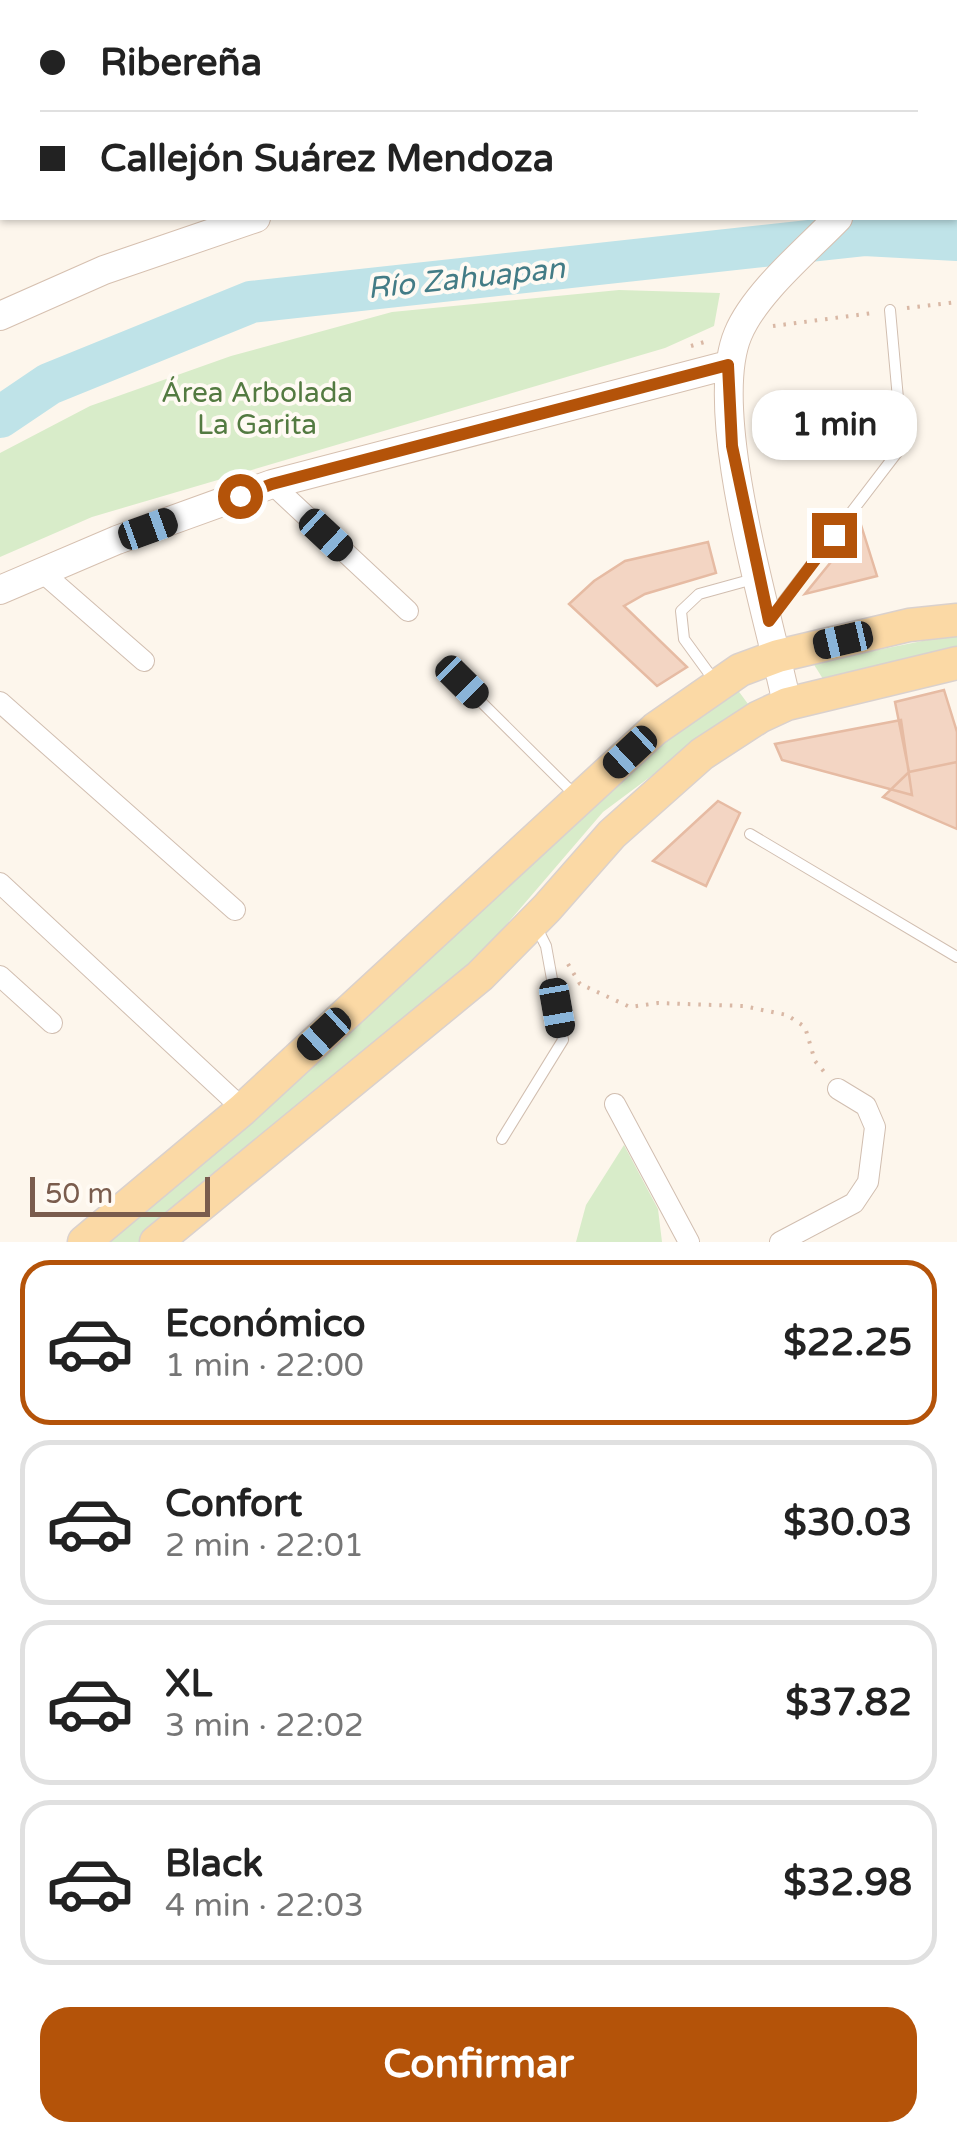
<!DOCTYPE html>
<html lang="es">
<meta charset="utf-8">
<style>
:root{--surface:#fff;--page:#f6f6f6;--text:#222;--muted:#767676;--line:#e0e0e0;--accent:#b45309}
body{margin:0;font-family:"Varela Round",sans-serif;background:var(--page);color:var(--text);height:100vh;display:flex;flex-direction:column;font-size:38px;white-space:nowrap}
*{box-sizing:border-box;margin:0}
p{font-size:32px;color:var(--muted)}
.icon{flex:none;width:55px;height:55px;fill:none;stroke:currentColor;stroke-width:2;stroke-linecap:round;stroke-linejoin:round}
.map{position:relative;height:1242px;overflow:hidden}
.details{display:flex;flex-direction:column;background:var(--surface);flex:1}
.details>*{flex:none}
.banner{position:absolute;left:0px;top:0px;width:958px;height:220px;box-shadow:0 2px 8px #0004;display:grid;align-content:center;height:220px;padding:0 40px;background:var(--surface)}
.scale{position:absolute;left:30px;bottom:25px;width:180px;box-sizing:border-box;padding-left:10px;border:5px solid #7a5c4d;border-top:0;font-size:28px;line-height:35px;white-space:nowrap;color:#7a5c4d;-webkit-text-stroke:8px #fffaf3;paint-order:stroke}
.end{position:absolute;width:45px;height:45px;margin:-22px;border:12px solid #b45309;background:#fff;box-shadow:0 0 0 5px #fff}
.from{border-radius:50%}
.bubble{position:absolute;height:70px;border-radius:30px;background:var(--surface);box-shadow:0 2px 8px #0004;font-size:32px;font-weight:800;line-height:70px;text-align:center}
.car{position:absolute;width:30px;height:60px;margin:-30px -15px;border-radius:12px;box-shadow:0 0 8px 2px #0007;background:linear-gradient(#222 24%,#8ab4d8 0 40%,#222 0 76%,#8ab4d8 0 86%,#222 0)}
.banner b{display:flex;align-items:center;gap:35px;height:95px;font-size:38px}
.banner b+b{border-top:2px solid var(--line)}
.banner i{width:25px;height:25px;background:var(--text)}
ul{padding:18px 0 0;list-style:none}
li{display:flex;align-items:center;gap:30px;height:165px;margin:0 20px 15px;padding:0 20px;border:5px solid var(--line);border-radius:30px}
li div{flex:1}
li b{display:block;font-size:38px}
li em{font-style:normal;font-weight:800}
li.on{border-color:var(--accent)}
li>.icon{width:90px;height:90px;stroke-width:1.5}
.primary-button{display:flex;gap:20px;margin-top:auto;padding:20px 40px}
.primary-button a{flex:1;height:115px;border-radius:30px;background:var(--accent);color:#fff;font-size:40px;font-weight:800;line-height:115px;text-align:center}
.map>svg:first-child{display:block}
</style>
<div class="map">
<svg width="957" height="1242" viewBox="0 0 957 1242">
<rect width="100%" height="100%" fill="#fdf6ec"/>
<path fill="#d8ecc9" d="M619,290L720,293L714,326L665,348L92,517L0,557V453L90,406L231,356L392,312Z
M957,634V653L823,679L813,663Z
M737,689L748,704L603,812L482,953L327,1098L144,1242H96L660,736Z
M624,1145L658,1209L662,1242H576L586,1205Z"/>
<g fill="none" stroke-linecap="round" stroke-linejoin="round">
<path stroke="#bfe3e8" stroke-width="42" d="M0,417L49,384L251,302L864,235L957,240"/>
</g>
<path fill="#f3d5c3" stroke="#e6bba3" stroke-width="2.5" d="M861,525L877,576L805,594Z
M708,542L716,573L645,594L624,606L687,667L657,686L569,604L594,581L625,561Z
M944,690L957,732V762L909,772L895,702Z
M901,720L912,795L782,760L775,744Z
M957,762V829L883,797L909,772Z
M718,801L740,813L706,886L653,861Z"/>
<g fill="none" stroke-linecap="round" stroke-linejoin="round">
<g stroke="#d1beb0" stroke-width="12">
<path id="lane" d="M772,616L899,450L901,432L890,310
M461,682L574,794
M716,683L684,639L681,611L699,594L757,578
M750,834L957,957
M502,1139L563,1040L546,946L536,926"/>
</g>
<g stroke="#d1beb0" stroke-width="22">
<path id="street" d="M164,0L167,2
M571,0L580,2
M415,2V0
M904,2L905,0
M955,167H957
M272,484L408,611
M42,572L144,661
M0,702L235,910
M0,883L243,1109
M0,976L52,1023
M615,1104L689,1242
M780,1242L854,1203L868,1182L875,1127L866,1106L838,1089"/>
</g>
<g stroke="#d6c0b0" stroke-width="30">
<path id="secondary" d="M955,97L957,95
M0,316L104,270L256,218
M0,590L117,540L272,484L728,365
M787,704C769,616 705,412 738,334C755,293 807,250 838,218"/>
</g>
<g stroke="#dad1cd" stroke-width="35">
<path id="primary" d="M84,1242L243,1109L655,729L740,670L778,656L909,625L957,620
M156,1242L480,976L547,908L612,834L702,754L759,717L787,704L957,663"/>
</g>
<path stroke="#d9b8a5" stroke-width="4" stroke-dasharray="2.5 8" stroke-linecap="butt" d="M907,308L957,302
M773,326L873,313
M691,346L711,340
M568,964L580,984L630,1007L658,1003L743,1006L787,1015L805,1027L815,1061L826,1074"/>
<use href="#lane" stroke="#fff" stroke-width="10"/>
<use href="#street" stroke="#fff" stroke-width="20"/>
<use href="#secondary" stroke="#fff" stroke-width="28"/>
<use href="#primary" stroke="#fbd9a5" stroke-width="32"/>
</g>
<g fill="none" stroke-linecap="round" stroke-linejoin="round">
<path stroke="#b45309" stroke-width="12" d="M240,496L272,484L728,365L732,446L769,621L834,535"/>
</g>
<g text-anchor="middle" stroke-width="8" stroke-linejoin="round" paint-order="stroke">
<g font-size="28" fill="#537a41" stroke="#fffaf3">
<text x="257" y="402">Área Arbolada<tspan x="257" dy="32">La Garita</tspan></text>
</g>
<g font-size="30" font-style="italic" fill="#437c86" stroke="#fffaf3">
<text transform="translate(466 278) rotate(-6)" y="10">Río Zahuapan</text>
</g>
</g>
</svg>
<div class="scale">50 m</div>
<i class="end from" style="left:240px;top:496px"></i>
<i class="end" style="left:834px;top:535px"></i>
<div class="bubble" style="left:752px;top:390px;width:165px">1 min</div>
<i class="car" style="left:148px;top:529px;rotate:70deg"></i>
<i class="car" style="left:326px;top:535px;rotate:133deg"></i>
<i class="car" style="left:843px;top:640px;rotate:257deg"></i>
<i class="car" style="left:462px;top:682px;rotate:135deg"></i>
<i class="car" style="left:630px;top:752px;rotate:227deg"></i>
<i class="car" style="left:557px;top:1008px;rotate:170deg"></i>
<i class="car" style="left:324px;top:1034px;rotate:227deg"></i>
<div class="banner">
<b><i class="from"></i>Ribereña</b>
<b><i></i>Callejón Suárez Mendoza</b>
</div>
</div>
<section class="details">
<ul>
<li class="on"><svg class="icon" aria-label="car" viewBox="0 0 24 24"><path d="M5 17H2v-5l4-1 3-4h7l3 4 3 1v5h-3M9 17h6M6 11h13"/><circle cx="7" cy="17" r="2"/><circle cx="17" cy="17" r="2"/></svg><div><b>Económico</b><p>1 min · 22:00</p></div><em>$22.25</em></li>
<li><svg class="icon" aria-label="car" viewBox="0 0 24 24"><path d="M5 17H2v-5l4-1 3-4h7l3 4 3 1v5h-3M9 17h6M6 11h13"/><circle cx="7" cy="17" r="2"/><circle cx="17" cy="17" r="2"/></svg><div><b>Confort</b><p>2 min · 22:01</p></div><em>$30.03</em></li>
<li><svg class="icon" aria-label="car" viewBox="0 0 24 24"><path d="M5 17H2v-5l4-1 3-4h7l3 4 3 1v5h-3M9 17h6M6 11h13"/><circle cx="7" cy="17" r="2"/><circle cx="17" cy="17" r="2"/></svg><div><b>XL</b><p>3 min · 22:02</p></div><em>$37.82</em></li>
<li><svg class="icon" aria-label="car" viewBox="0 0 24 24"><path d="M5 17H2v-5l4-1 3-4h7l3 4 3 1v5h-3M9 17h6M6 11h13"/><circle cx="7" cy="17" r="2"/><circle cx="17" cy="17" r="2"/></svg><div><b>Black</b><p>4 min · 22:03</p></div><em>$32.98</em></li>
</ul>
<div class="primary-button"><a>Confirmar</a></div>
</section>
